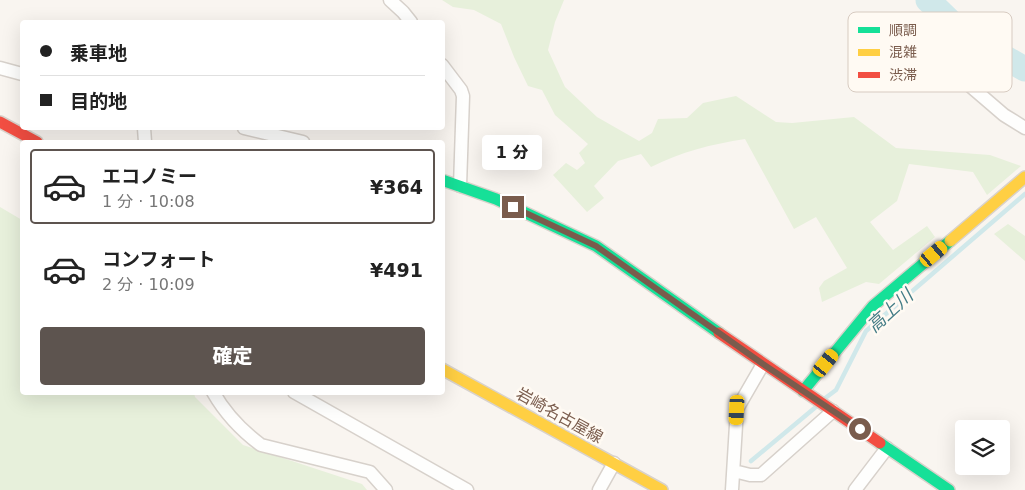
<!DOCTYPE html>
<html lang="ja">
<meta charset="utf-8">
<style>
:root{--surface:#fff;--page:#f6f6f6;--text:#222;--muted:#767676;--line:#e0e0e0;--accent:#5d544f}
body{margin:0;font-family:"DejaVu Sans","Noto Sans JP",sans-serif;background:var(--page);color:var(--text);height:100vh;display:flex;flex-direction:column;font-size:19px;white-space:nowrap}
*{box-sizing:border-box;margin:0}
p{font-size:16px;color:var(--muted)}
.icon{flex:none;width:28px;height:28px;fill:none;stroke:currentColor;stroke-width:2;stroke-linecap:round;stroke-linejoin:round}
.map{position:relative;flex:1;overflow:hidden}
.panel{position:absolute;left:20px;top:140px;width:425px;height:255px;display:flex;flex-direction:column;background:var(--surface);border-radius:5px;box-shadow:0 5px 20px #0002}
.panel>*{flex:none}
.hud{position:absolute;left:20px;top:20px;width:425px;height:110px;border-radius:5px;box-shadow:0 5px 20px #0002;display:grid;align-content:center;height:110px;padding:0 20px;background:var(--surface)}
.controls{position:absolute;left:955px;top:420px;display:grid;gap:10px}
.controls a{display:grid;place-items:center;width:55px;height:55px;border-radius:5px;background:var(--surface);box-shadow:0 5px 20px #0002;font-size:25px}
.end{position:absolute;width:22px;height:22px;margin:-11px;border:6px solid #7a5c4d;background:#fff;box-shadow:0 0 0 2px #fff}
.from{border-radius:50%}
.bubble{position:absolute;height:35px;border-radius:5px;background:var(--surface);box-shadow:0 5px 20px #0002;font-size:16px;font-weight:800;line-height:35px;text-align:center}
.car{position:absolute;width:15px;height:30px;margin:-15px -8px;border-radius:6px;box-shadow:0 0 4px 1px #0007;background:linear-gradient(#f5c518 24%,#345 0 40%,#f5c518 0 76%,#345 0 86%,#f5c518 0)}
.hud b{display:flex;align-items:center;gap:18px;height:48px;font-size:19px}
.hud b+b{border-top:1px solid var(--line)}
.hud i{width:12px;height:12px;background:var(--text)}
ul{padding:9px 0 0;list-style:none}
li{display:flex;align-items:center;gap:15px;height:75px;margin:0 10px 8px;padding:0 10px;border:2px solid transparent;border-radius:5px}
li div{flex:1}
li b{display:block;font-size:19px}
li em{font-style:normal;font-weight:800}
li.selected{border-color:var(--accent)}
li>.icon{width:45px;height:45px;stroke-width:1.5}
.action{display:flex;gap:10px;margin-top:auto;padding:10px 20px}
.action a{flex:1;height:58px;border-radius:5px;background:var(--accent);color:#fff;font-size:20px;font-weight:800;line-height:58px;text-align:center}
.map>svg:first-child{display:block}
</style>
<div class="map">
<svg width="1025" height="490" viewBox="0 0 1025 490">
<rect width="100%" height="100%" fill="#f9f5f0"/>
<path fill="#e7f0db" d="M442,0H564L555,22L548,50L565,87L597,117L639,141L652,133L658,119L687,118L703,103L736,96L776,122L792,123L854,117L896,148L990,155L1021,166L987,195L973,172L909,164L897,201L870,222L893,250L927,226L935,237L879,284L866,282L822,302L819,288L824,281L847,268L816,217L794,229L745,139C712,144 681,152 651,167L641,154L618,161L594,186L604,198L587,212L553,175L566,163L577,170L585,163L579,153L588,144L555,115L542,90L528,86L514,57L501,24L474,10L453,7Z
M0,207L22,220V392L194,393L195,397L243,445L362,484L367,490H0Z
M1008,224L1025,236V261L994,234Z"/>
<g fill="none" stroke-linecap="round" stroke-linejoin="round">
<path stroke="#d0e8ea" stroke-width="4.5" d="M824,399L836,390L866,331L1025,194
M751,461L817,406"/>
<path stroke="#d0e8ea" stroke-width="25" d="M928,0L963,34L1025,69"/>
<g stroke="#d7d1cb" stroke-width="15">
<path id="street" d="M390,0L403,12L411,22
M919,42L1004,115L1025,128
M442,65L461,90L463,96L460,186
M0,68L22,74
M144,128L145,142
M244,128L303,142
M213,392C225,413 242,431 261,445L370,472L386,490
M294,392L467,490
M734,471L750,475H761L833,411
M599,490L614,463
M732,490L737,409L763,364
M855,490L887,448"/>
</g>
<g stroke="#d9d2cb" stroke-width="14">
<path id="fast" d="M442,180L496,199L596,246L719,333
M803,391L873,306L950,241
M880,443L949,490"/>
</g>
<g stroke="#d9d2cb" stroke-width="14">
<path id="slow" d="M950,241L1025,177
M442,369L662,490"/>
</g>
<g stroke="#d9d2cb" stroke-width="14">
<path id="jam" d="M0,122L37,142
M719,333L880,443"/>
</g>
<use href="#street" stroke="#fefefd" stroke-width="12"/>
<use href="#fast" stroke="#16e098" stroke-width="11"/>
<use href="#slow" stroke="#ffcf43" stroke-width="11"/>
<use href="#jam" stroke="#f24e42" stroke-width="11"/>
</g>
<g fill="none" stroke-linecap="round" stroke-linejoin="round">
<path stroke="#7a5c4d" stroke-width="6" d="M513,207L596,246L763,364L860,429"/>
</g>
<g text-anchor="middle" stroke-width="5" stroke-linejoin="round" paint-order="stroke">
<g font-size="16" fill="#7a5c4d" stroke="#fffaf3">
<text transform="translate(560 415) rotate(29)" y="6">岩崎名古屋線</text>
</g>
<g font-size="18" font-style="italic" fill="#437c86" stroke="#fffaf3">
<text transform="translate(890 311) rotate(-42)" y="6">高上川</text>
</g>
</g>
<rect x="848" y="12" width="164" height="80" rx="8" fill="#fffaf3" stroke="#d7cbc1" stroke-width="1"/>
<rect x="858" y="27" width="22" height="6" fill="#16e098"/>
<rect x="858" y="49" width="22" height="7" fill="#ffcf43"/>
<rect x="858" y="72" width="22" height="6" fill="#f24e42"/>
<g font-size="14" fill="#7a5c4d">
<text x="889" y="35">順調</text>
<text x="889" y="57">混雑</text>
<text x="889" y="80">渋滞</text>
</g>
</svg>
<div class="controls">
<a><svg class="icon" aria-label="layers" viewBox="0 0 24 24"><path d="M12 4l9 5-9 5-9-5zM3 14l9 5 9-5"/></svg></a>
</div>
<i class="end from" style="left:860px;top:429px"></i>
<i class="end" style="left:513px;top:207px"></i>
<div class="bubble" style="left:482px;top:135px;width:60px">1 分</div>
<i class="car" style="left:934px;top:254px;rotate:50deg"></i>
<i class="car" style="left:826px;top:363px;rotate:39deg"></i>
<i class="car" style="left:737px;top:410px;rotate:183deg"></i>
<div class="hud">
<b><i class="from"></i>乗車地</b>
<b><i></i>目的地</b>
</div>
<section class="panel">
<ul>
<li class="selected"><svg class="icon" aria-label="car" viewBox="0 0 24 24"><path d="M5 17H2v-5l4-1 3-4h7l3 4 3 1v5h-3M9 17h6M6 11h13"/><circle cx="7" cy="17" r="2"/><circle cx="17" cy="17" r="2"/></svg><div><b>エコノミー</b><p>1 分 · 10:08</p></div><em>¥364</em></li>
<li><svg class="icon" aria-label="car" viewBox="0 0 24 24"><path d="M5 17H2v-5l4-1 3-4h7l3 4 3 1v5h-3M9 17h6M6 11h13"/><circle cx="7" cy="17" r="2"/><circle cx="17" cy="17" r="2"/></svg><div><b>コンフォート</b><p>2 分 · 10:09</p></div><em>¥491</em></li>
</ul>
<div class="action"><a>確定</a></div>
</section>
</div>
